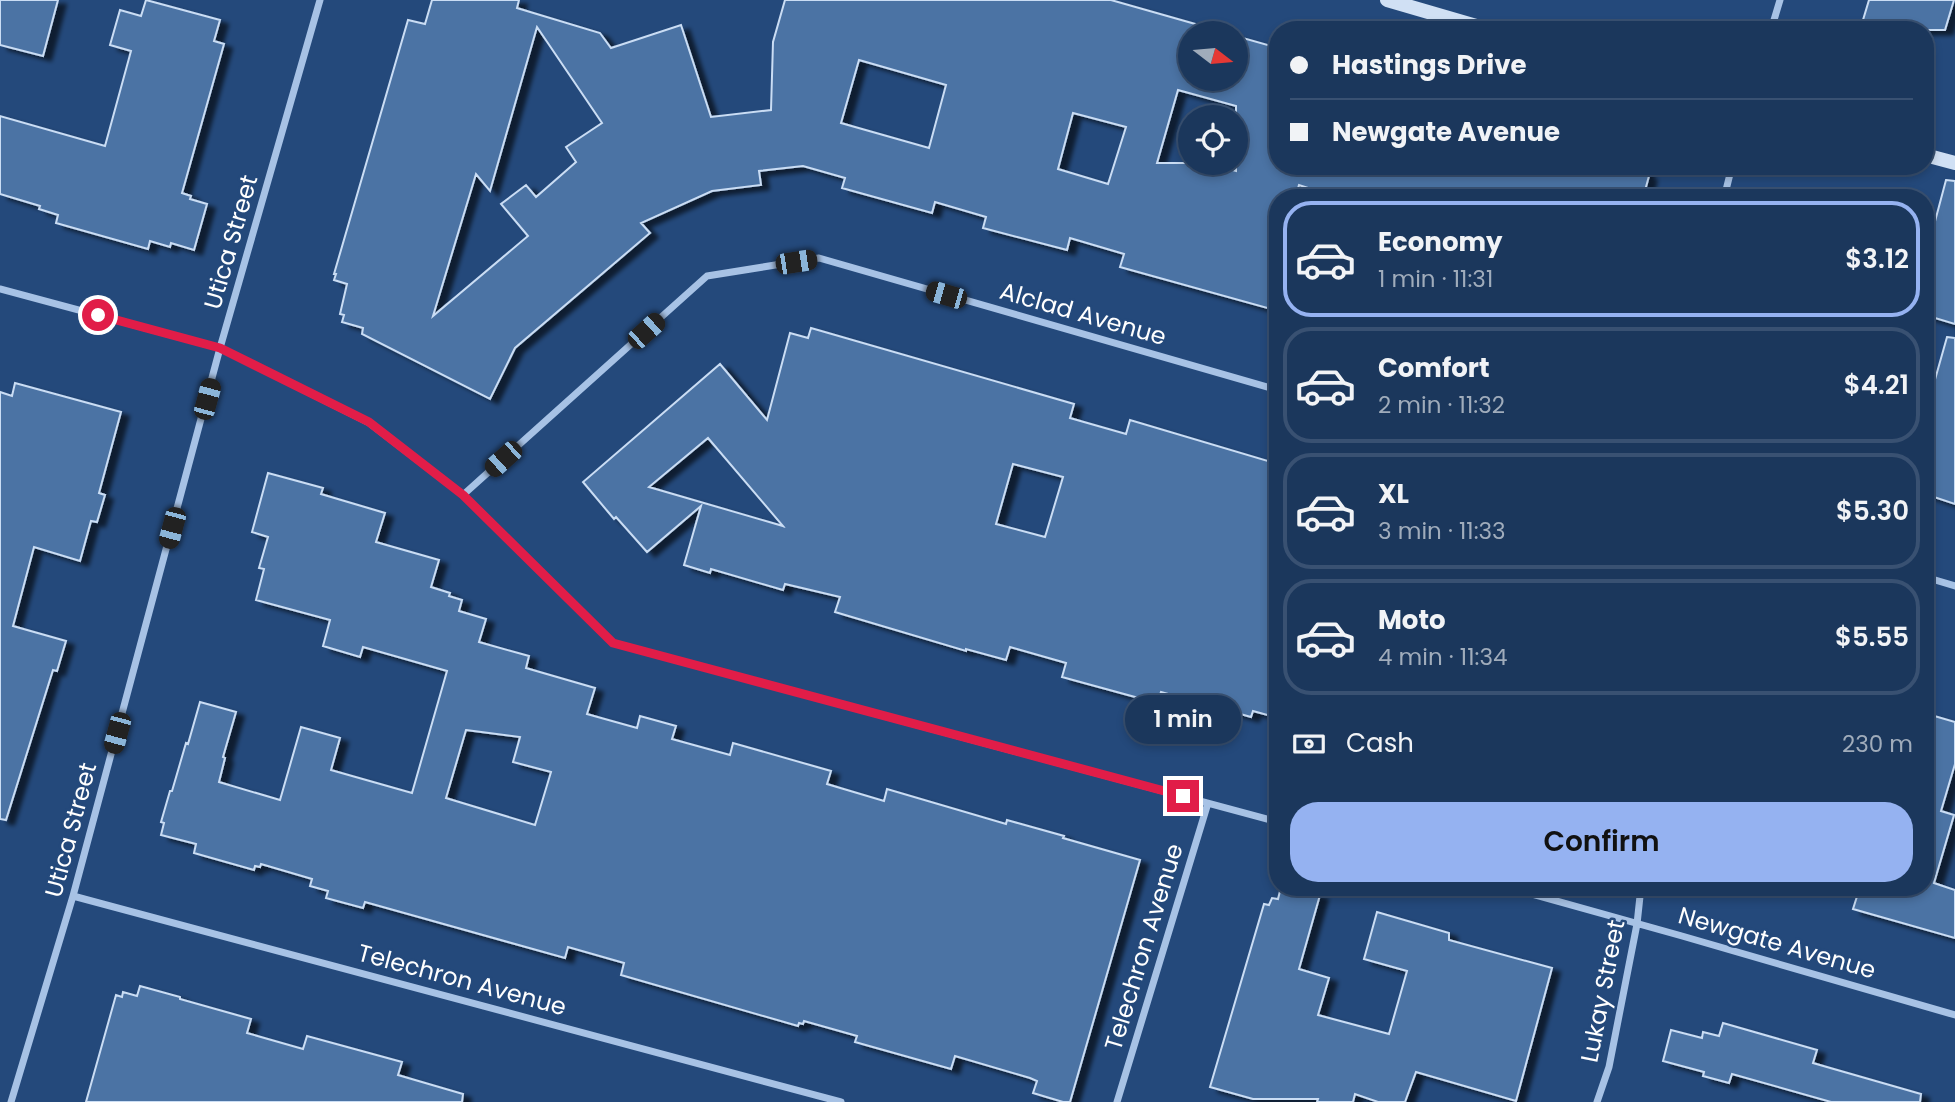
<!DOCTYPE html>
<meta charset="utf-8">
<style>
:root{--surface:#1b375c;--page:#284265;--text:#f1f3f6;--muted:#a0acbb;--line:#395172;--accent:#95b2f1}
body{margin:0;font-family:Poppins,sans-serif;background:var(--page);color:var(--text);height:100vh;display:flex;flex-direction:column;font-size:26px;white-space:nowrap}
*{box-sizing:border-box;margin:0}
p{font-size:23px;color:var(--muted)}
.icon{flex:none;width:38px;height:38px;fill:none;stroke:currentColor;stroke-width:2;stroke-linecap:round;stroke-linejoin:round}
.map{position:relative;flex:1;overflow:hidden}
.drawer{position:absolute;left:1269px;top:189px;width:665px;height:707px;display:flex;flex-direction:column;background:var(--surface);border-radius:28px;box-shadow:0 4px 10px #0003,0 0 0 2px var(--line)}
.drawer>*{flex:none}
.guide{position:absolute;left:1269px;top:21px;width:665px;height:154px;border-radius:28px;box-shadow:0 4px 10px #0003,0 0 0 2px var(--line);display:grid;align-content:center;height:154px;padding:0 21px;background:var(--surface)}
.needle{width:46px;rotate:106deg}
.fabs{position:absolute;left:1178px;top:21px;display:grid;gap:14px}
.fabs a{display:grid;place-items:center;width:70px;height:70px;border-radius:50%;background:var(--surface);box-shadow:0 4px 10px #0003,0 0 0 2px var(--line);font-size:35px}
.end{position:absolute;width:32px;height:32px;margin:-16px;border:9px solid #e11d48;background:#fff;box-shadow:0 0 0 4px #fff}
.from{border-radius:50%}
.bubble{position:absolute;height:49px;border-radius:24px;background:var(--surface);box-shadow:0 4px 10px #0003,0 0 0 2px var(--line);font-size:23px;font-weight:600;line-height:49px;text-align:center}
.car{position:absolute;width:21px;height:42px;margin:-21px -10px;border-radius:9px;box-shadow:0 0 5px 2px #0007;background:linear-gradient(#222 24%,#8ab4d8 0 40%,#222 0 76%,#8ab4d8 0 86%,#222 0)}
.guide b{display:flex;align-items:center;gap:24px;height:66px;font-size:26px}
.guide b+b{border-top:2px solid var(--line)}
.guide i{width:18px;height:18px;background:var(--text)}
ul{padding:12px 0 0;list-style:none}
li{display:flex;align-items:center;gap:21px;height:116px;margin:0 14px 10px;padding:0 7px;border:4px solid var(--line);border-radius:28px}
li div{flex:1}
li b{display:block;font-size:26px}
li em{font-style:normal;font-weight:600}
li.selected{border-color:var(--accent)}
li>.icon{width:63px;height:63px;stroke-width:1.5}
.pay{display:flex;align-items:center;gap:18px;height:77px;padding:0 21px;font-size:26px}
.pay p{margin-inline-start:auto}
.action{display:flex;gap:14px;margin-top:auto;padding:14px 21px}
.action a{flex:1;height:80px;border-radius:28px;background:var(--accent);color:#111;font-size:28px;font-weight:600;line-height:80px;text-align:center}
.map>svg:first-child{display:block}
</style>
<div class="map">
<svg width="1955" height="1102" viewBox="0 0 1955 1102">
<defs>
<filter id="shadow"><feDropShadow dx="8" dy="4.5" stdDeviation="2" flood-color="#0009"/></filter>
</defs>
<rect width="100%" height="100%" fill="#24497b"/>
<path fill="#4c73a4" stroke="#caddf4" stroke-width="2" fill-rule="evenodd" filter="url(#shadow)" d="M0,0H58L43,56L0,45Z
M146,0L220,20L214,41L224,44L182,193L191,196L190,199L207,204L194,250L171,243L170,247L150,241L148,249L56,223L58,215L39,209L40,206L0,194V116L105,146L131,51L110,45L120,10L141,16Z
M432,0H519L517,8L600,33L611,48L681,25L711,117L771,110L773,42L785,0H1111L1227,33H1190V79H1236V36L1278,48V166H1647L1645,175L1649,176L1643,198H1564L1539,190L1536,198H1339L1299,185L1295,198H1278V311L1120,267L1124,254L1070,238L1067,250L983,228L986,217L935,202L932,213L842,188L845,178L803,166L759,171L761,185L712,191L641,223L650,233L515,348L490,399L362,334L363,328L342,322L344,315L340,314L347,284L334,280L336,274H334L408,20L425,24ZM537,27L602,123L566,147L576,162L536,197L526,185L501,204L528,236L433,316L476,174L490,191ZM859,60L946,85L929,148L841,123ZM1178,90L1236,106V171L1205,163H1157ZM1073,113L1126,127L1108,184L1058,169Z
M1869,0H1954L1945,30H1860Z
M1946,180L1955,181V324L1925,315V259Z
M811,328L1074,404L1070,418L1126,434L1130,420L1278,464V718L1253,711L1251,717L1161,692L1157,703L1062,677L1066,663L1010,647L1006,660L966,649V651L835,612L840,597L785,584L783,590L711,569L710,573L684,565L701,506L647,552L616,517L614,519L583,482L720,364L767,420L790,333L808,338ZM708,438L783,526L649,487ZM1013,464L1063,477L1045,537L996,524Z
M1947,337L1955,338V504L1925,494V415Z
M15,383L121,412L99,493L105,495L97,522L91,521L80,561L34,547L13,626L66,641L57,671L53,670L6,820L0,819V392L12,396Z
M268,473L323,488L321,494L385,513L376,542L439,560L431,587L450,593L449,596L462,600L459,611L486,619L479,642L529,656L526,668L595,688L587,714L637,728L640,716L676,726L672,739L730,755L733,743L831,771L827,784L884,801L887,789L1006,824L1007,820L1064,836L1063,838L1140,860L1070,1102H1063L1033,1093L1037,1081L1030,1078L955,1056L951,1069L855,1042L857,1036L804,1021L803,1024L799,1023L798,1026L621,975L624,963L568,947L565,958L365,902L363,908L326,898L328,891L310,886L312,879L261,864L260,867L255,866L254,870L194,853L196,844L161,835L164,823L161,822L170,791H172L186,743L188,744L200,702L236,712L223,757L225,758L219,782L280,800L301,727L340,738L331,770L412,793L447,671L363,647L360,657L323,646L330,620L256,600L264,569L259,568L268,537L252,532ZM466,730L520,737L513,762L551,772L535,825L446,798Z
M1931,715L1955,722V764L1941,811L1954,815L1934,883L1955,890V938L1853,909L1860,887H1925V738Z
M1281,887H1292L1320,895L1299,969L1329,978L1318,1015L1389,1034L1407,971L1364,959L1377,912L1449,933V940L1552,968L1516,1101L1416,1072L1405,1102H1378L1355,1094L1353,1102H1317L1318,1099H1253L1210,1087L1264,904L1269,905L1272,898L1278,899Z
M140,986L180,997V999L251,1019L247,1033L303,1049L307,1036L402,1062L398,1075L463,1094L462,1102H86L116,995L122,997L123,992L137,996Z
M1723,1023L1817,1050L1813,1063L1921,1094L1920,1102H1831L1732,1074L1729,1083L1703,1076L1704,1072L1663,1061L1671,1030L1702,1038L1703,1032L1719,1036Z"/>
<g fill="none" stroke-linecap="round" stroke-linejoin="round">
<path stroke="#a7c2e5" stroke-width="7" d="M1771,30L1780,0
M1724,198L1732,166
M0,289L220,348L368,422L463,495L613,643L1278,822
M463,495L707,276L819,258L1278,390
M1925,577L1955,586
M1507,887L1682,936L1955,1015
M73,896L841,1102
M11,1102L73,896L220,348L320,0
M1117,1102L1208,803
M1597,1102L1609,1067L1637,924L1641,887"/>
<path stroke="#d0e0f4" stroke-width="14" d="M1387,0L1490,30
M1925,155L1955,163"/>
</g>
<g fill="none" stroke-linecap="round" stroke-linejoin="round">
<path stroke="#e11d48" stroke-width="9" d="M98,315L220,348L369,422L463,495L613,643L1183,796"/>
</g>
<g text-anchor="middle" stroke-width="5" stroke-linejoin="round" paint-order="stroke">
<g font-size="24" fill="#fff" stroke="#24497b">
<text transform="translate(231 242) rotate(-74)" y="8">Utica Street</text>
<text transform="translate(1083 314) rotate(16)" y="8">Alclad Avenue</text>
<text transform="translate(71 830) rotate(-75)" y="8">Utica Street</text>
<text transform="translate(1777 943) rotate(16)" y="8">Newgate Avenue</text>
<text transform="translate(1144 947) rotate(-73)" y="8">Telechron Avenue</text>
<text transform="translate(462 980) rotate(15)" y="8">Telechron Avenue</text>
<text transform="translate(1603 991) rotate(-79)" y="8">Lukay Street</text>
</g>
</g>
</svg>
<div class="fabs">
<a><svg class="needle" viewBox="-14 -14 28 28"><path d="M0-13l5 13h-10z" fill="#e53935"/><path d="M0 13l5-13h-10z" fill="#a0acbb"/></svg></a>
<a><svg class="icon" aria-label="locate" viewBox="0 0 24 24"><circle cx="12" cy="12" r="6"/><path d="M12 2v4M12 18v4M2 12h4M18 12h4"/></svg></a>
</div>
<i class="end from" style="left:98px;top:315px"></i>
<i class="end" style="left:1183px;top:796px"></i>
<div class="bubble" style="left:1125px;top:695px;width:116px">1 min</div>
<i class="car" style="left:796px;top:262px;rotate:81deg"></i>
<i class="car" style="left:946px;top:295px;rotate:286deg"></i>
<i class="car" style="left:646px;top:331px;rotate:48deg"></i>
<i class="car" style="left:207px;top:399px;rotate:15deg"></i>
<i class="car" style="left:503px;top:459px;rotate:228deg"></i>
<i class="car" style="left:172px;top:528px;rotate:195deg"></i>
<i class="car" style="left:117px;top:733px;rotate:195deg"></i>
<div class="guide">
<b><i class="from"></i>Hastings Drive</b>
<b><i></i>Newgate Avenue</b>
</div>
<section class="drawer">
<ul>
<li class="selected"><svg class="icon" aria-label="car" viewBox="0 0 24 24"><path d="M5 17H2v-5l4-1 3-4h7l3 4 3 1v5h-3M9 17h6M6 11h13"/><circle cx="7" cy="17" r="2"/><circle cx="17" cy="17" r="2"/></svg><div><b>Economy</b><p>1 min · 11:31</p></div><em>$3.12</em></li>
<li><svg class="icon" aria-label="car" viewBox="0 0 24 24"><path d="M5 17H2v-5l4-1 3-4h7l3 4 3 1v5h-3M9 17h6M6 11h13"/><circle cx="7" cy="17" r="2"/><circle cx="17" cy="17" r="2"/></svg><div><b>Comfort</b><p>2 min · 11:32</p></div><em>$4.21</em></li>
<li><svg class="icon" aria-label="car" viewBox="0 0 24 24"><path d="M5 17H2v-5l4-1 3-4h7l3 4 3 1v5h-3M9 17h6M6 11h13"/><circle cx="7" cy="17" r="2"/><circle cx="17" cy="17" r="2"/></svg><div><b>XL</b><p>3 min · 11:33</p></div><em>$5.30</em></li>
<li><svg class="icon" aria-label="car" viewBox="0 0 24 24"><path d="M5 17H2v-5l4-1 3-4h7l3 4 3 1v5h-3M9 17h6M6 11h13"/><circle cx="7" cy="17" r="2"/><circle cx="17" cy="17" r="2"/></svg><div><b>Moto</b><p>4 min · 11:34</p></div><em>$5.55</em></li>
</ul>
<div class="pay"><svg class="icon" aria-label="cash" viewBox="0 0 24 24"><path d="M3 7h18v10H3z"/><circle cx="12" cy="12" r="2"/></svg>Cash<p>230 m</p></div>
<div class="action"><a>Confirm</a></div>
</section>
</div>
